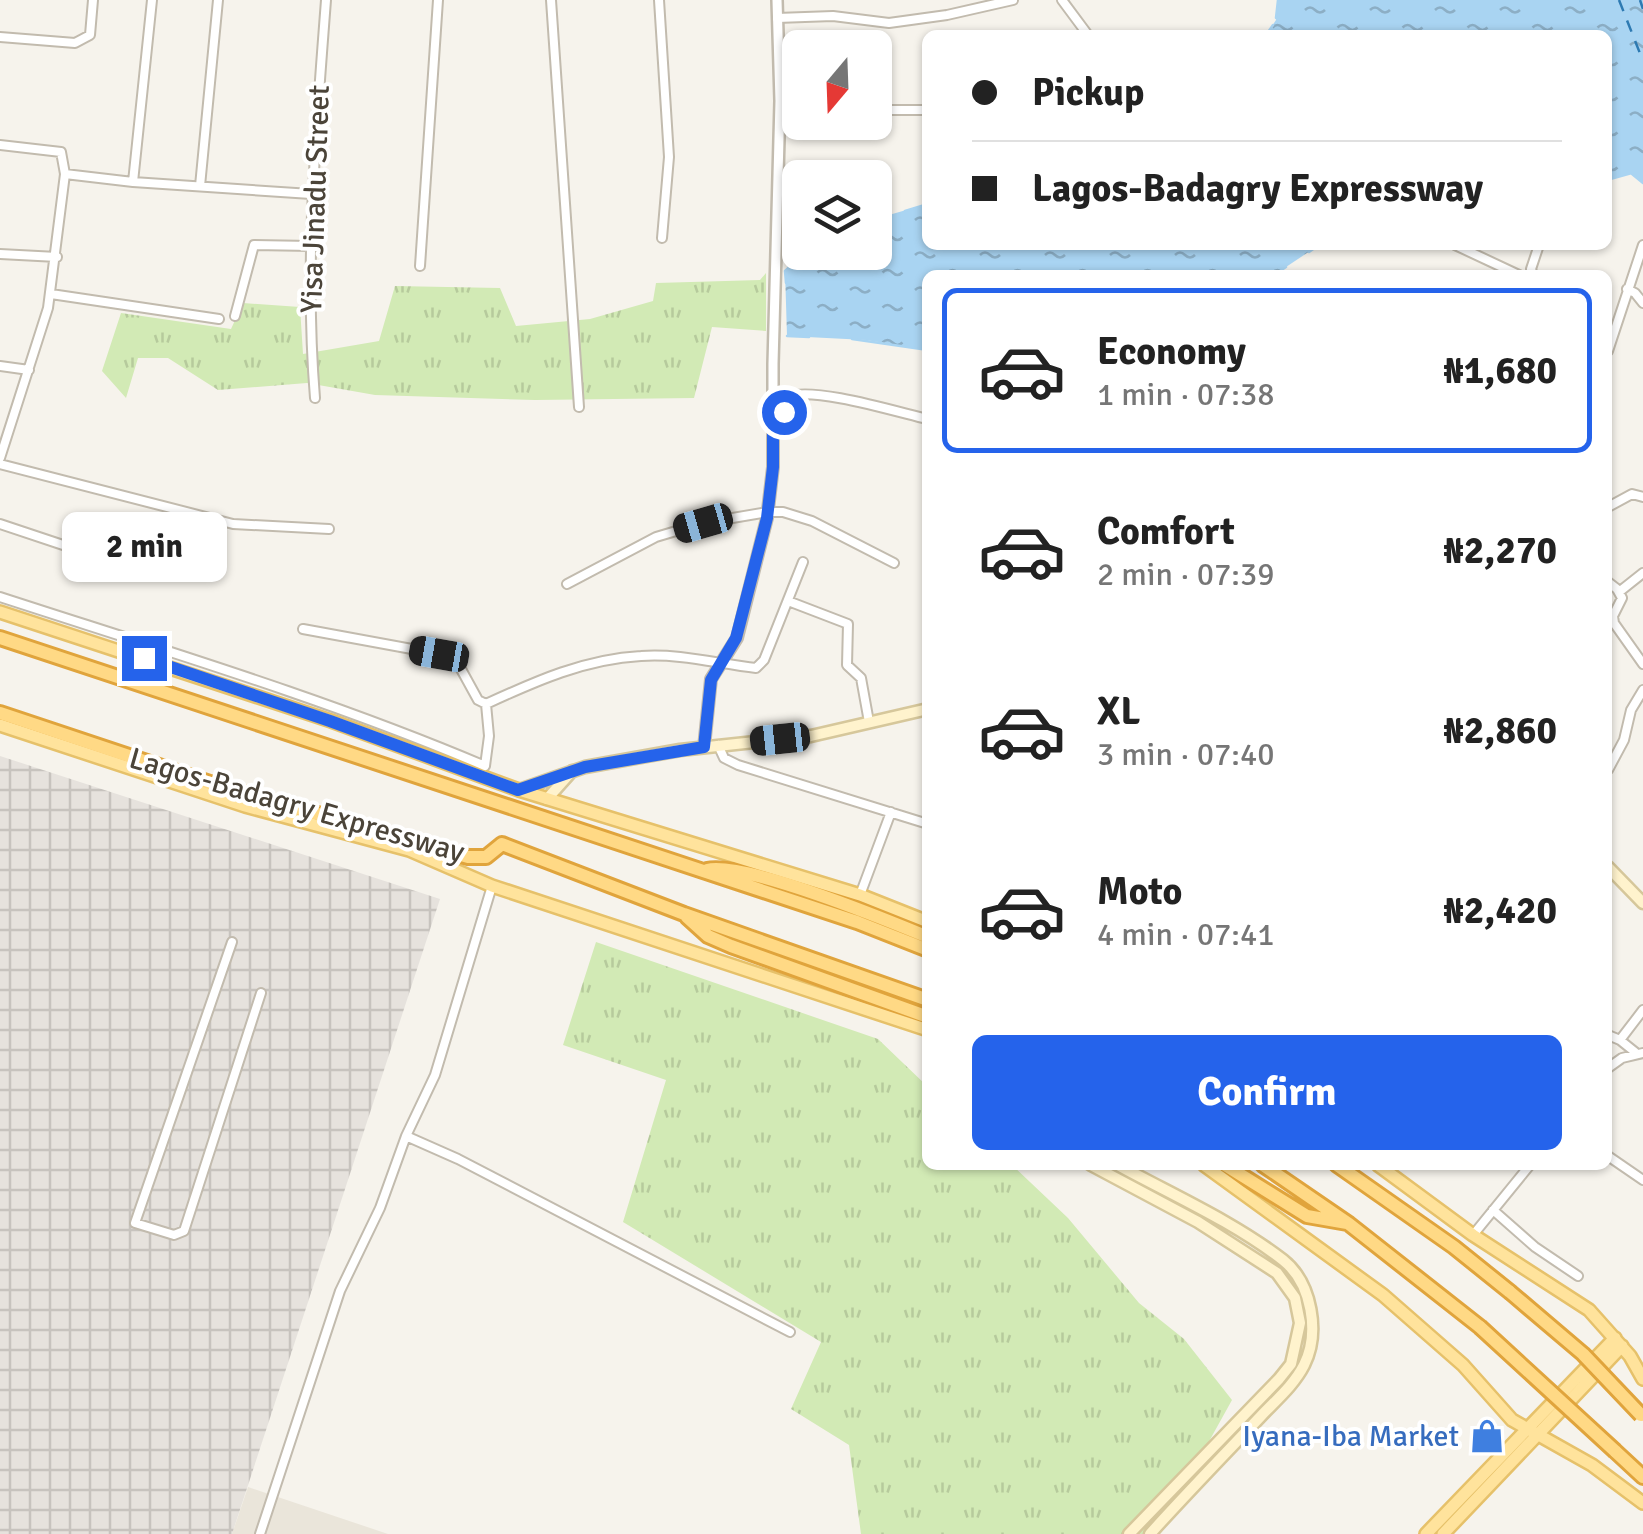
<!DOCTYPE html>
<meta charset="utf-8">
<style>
:root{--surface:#fff;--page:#f2f2f2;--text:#222;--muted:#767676;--line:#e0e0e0;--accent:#2563eb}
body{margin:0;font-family:Signika,sans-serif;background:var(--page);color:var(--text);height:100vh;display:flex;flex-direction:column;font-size:38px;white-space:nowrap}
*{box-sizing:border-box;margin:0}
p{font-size:32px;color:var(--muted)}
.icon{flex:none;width:55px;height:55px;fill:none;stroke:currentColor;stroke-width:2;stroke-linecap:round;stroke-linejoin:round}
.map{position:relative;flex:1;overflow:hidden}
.side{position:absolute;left:922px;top:270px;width:690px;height:900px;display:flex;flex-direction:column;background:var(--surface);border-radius:15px;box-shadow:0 2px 8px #0004}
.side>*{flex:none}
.hud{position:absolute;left:922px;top:30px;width:690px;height:220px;border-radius:15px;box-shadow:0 2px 8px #0004;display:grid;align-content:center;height:220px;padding:0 50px;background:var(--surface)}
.needle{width:65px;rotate:199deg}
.fabs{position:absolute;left:782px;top:30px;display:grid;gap:20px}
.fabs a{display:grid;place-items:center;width:110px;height:110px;border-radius:15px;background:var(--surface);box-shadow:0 2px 8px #0004;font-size:50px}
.end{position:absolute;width:45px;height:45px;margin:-22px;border:12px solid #2563eb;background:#fff;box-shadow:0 0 0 5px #fff}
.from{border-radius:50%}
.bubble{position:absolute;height:70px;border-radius:15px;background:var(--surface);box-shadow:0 2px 8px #0004;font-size:32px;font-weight:700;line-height:70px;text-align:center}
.car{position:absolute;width:30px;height:60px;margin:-30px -15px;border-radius:12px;box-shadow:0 0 8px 2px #0007;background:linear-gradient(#222 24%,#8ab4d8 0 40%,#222 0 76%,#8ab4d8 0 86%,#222 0)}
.hud b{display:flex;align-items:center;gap:35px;height:95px;font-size:38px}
.hud b+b{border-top:2px solid var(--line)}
.hud i{width:25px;height:25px;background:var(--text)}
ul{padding:18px 0 0;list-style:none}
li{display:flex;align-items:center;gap:30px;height:165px;margin:0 20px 15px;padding:0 30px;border:5px solid transparent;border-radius:15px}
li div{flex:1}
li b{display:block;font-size:38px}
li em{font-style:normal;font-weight:700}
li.current{border-color:var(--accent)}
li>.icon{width:90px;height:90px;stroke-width:1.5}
.button{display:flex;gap:20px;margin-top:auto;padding:20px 50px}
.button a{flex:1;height:115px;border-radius:15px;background:var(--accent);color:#fff;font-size:40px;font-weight:700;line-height:115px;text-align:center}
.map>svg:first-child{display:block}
</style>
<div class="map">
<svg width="1643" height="1534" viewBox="0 0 1643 1534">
<defs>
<pattern id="industrial-grid" width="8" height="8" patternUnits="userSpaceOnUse" patternTransform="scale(2.5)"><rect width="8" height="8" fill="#e6e2dd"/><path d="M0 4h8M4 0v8" fill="none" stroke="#c7c3be"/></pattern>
<pattern id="grass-tufts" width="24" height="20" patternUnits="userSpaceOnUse" patternTransform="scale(2.5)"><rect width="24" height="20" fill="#d2eab5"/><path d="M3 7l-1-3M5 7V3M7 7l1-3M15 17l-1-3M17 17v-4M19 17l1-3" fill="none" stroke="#b6ca9c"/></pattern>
<pattern id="water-ripples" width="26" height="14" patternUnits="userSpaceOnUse" patternTransform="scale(2.5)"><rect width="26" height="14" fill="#a9d4f2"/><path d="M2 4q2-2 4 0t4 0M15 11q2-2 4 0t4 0" fill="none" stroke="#8caec5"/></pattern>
</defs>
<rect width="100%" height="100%" fill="#f6f3ec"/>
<path fill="#eae5da" d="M248,1487L388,1534H232Z"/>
<path fill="url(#industrial-grid)" d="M0,756L440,899L232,1534H0Z"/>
<path fill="url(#grass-tufts)" d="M766,273V331L712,327L694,398L535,400L375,395L307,383L218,390L168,358H138L126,398L102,371L121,313L231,329L243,303L300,307L303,354L379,341L395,286L500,288L516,326L590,319L653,301L656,283L760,280Z
M596,942L878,1039L927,1086L928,1165H1012L1068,1218L1139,1303L1184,1339L1232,1400L1182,1490L1150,1534H861L849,1445L791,1409L821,1342L623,1222L666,1080L563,1045Z"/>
<path fill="url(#water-ripples)" d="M1278,0H1643V183L1633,174L1608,181V35H1266L1276,20Z
M927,204L928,245H1319L1274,275H928L927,350L866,340L787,336L785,271L804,253L875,252V219Z"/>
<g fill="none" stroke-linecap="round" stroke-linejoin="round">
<path stroke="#a9d4f2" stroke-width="2.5" d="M1276,18L1278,0
M1266,35L1273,25
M1632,174L1643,183
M905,211L928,204
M875,219L888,216
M1309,252L1319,245
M1274,275L1286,267
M786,283L785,271L796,261
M787,336L809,337
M852,339L928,350"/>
<path stroke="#2e7ab2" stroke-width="2.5" stroke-dasharray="12 10" stroke-linecap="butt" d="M1619,0L1643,61
M1640,0L1643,9"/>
<g stroke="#c2bbae" stroke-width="12">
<path id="minor" d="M551,0L579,407
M659,0L669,157L662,238
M1062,0L1088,35
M777,18L833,16L889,23L947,15L1013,0
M0,37L75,43L90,35L93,0
M780,101L800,103
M875,110H928
M0,145L61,152L65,174
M133,182L152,0
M200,186L218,0
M1455,245L1519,275
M0,254L57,257
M420,266L438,0
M1533,275L1531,269L1539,245
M1627,289L1635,293L1643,303
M51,294L219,319
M235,316L254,245L311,246
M1608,351L1643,245
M0,366L29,370
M315,398C304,265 316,133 326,0
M773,412L784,411L787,397C813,386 897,412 927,419
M0,458L48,308L65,174L133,182L311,194
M0,464L233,524L329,529
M1608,507L1632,494L1643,497
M0,524L72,548L96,563L161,558L194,571
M1608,582L1617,589L1622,598L1613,616L1614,623L1643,664
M567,584L656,537L703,523L768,512H783L812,521L894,563
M1619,592L1643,573
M0,597C163,650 327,699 485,766L489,736L486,704L478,700L456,660L439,654L303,629
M788,601L848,624L847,665L861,678L869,722
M486,704C536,681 585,659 641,656C679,653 719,664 756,668L764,660L803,562
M718,745L724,758L738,765L928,824
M1608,770L1624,740L1631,710L1643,690
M860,895L891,812
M232,942L135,1223L174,1235L184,1231L261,993
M1608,1035L1620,1040L1635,1052
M1620,1040L1643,1010
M1608,1068L1622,1058L1643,1053
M406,1136L458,1159L790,1332
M1608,1156L1643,1180
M1493,1210L1535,1247L1578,1276
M1473,1235L1530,1165
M260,1534L340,1291L380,1208L406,1136L435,1075L492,886"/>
</g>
<g stroke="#c2bbae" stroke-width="14">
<path id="tertiary" d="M704,747L711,679L737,638L767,518L773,467V364L780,101L777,0"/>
</g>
<g stroke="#d6c79b" stroke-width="15">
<path id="secondary" d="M519,790L585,767L680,750L811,736L928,709
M547,799L572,771
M1608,867L1643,903
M1091,1165L1198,1222L1277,1273L1295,1298L1300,1323L1291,1364L1279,1379L1129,1534
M1118,1165C1173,1195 1234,1222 1283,1260C1312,1283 1320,1333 1304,1365C1294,1385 1275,1401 1260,1417C1223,1456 1186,1494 1150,1534"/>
</g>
<g stroke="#e6c16a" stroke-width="16">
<path id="primary" d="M0,612L331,721L519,790L860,895L928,922
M0,725L245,806L409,850L492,886L928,1030
M1204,1165L1383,1295L1463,1365L1512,1420L1592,1465L1643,1503
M1378,1165L1473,1235L1589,1310L1630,1356L1643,1379
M1426,1534L1615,1338
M1443,1534L1622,1346"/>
</g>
<g stroke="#e0a43c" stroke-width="18">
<path id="trunk" d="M0,638L857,922L928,950
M0,713L213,784L468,857H486L502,844L684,914L928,1000
M707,870C743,861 887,920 928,937
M687,917L708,936L731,946L928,1017
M1225,1165L1307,1216L1347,1223
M1263,1165L1349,1224L1480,1327
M1337,1165L1454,1247L1510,1292
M1615,1451L1643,1477"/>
</g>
<use href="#minor" stroke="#fff" stroke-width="8"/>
<use href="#tertiary" stroke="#fff" stroke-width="9"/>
<use href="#secondary" stroke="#fff3cd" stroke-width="10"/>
<use href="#primary" stroke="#ffe39c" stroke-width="11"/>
<use href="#trunk" stroke="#ffd985" stroke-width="12"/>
<g stroke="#e0a43c" stroke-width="18" stroke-linecap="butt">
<path id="trunk-bridge" d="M1510,1292L1583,1354L1641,1415
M1480,1327L1615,1451"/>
</g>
<use href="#trunk-bridge" stroke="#ffd985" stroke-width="12"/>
</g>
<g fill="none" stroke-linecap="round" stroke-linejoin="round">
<path stroke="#2563eb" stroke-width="12" d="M144,658L330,721L518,790L585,767L704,747L711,680L736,638L767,518L773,467V412H784"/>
</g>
<defs>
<g id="shop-bare" transform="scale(2.7)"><path d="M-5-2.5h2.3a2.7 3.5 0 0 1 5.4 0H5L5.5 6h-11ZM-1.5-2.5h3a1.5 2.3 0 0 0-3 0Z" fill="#3f7fe0" stroke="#fff" stroke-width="2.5" paint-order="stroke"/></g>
</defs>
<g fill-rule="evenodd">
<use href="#shop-bare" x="1487" y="1436"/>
</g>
<g text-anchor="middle" stroke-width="8" stroke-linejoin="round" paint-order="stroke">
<g font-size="30" fill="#4b4439" stroke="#fff">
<text transform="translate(315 199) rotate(-88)" y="10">Yisa Jinadu Street</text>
<text transform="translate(297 805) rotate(16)" y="10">Lagos-Badagry Expressway</text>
</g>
<g font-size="30" fill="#366cbe" stroke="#fff" text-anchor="end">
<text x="1459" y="1446">Iyana-Iba Market</text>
</g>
</g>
</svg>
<div class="fabs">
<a><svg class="needle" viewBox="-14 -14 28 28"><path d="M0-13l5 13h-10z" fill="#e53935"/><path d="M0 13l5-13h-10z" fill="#767676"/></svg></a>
<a><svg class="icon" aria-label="layers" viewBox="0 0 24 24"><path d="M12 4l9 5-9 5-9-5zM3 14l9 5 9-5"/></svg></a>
</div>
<i class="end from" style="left:784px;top:412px"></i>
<i class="end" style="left:144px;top:658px"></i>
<div class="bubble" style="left:62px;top:512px;width:165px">2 min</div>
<i class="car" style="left:703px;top:523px;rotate:254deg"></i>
<i class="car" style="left:439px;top:654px;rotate:280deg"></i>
<i class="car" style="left:780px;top:739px;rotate:264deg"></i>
<div class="hud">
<b><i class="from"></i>Pickup</b>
<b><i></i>Lagos-Badagry Expressway</b>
</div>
<section class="side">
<ul>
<li class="current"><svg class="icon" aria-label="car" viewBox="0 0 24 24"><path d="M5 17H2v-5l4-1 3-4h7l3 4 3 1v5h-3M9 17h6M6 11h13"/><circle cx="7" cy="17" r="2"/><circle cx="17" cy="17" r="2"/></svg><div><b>Economy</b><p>1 min · 07:38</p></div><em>₦1,680</em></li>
<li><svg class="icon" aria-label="car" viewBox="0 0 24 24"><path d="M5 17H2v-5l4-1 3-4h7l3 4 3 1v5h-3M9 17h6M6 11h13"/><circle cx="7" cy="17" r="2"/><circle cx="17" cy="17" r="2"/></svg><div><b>Comfort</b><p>2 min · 07:39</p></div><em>₦2,270</em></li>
<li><svg class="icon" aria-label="car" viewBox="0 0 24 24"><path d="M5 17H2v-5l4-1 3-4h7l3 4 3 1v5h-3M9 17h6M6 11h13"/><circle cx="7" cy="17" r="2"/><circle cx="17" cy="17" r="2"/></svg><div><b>XL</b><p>3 min · 07:40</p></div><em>₦2,860</em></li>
<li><svg class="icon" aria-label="car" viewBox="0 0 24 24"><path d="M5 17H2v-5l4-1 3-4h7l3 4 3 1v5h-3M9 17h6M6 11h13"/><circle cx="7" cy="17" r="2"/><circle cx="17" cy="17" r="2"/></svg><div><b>Moto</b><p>4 min · 07:41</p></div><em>₦2,420</em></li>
</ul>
<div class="button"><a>Confirm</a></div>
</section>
</div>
